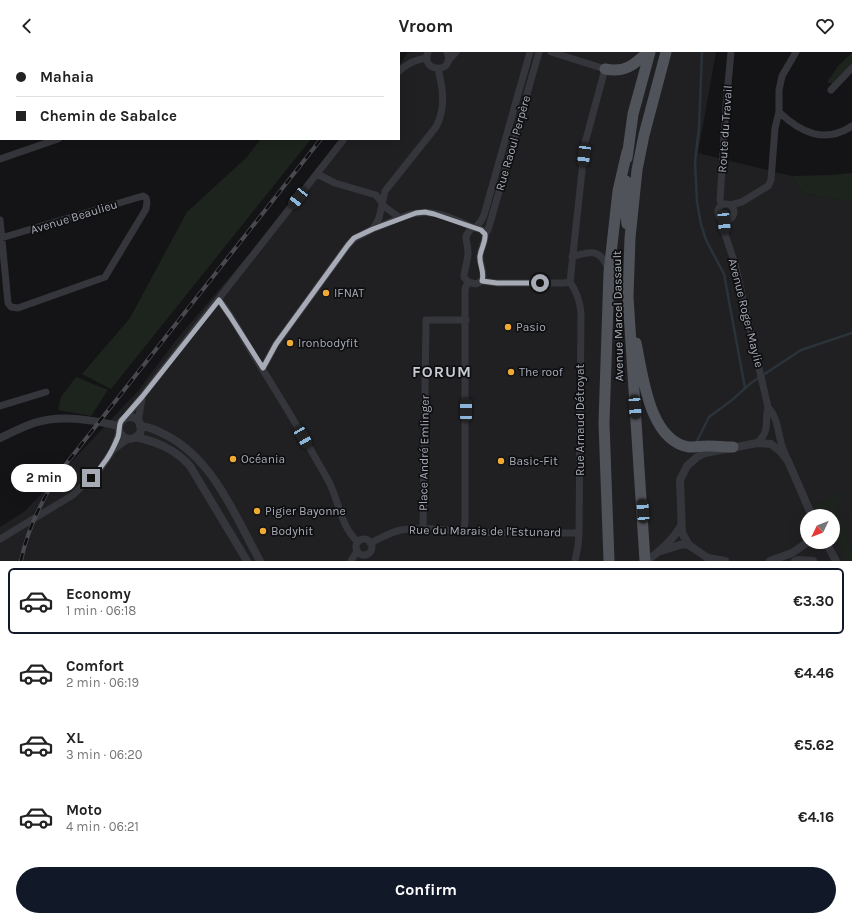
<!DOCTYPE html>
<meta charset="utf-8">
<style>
:root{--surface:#fff;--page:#f2f2f2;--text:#222;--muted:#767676;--line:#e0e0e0;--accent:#111827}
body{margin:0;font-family:Karla,sans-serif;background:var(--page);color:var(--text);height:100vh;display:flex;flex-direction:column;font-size:15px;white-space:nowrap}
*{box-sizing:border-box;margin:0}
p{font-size:13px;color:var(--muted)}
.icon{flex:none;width:22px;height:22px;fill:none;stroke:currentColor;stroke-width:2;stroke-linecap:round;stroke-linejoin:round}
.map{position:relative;height:509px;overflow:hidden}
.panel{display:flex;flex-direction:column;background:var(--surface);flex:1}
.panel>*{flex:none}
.hud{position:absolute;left:0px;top:0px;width:400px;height:88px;box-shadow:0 4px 16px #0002;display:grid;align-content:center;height:88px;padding:0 16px;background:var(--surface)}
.needle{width:26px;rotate:227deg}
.tools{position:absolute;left:800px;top:457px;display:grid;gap:8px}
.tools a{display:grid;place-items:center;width:40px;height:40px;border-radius:50%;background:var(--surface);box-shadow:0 4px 16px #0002;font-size:20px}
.end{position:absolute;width:18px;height:18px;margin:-9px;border:5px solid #a6abb6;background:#111;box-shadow:0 0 0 2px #111}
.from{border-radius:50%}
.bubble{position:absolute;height:28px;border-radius:14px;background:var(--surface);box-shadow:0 4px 16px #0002;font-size:13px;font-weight:700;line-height:28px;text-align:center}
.car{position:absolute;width:12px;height:24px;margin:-12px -6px;border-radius:5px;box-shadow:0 0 3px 1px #0007;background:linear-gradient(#222 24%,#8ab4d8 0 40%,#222 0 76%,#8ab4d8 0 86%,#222 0)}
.hud b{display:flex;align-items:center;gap:14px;height:38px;font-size:15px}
.hud b+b{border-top:1px solid var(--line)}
.hud i{width:10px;height:10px;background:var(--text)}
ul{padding:7px 0 0;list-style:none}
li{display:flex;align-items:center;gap:12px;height:66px;margin:0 8px 6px;padding:0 8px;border:2px solid transparent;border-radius:6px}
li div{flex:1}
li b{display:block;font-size:15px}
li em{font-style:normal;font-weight:700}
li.active{border-color:var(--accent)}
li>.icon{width:36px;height:36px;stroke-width:1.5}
.cta{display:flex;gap:8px;margin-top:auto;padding:8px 16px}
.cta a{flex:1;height:46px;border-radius:24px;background:var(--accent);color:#fff;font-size:16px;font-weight:700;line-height:46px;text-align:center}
header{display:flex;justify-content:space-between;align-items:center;height:52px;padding:0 16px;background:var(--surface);font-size:18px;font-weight:700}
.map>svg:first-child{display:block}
</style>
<header><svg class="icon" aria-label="back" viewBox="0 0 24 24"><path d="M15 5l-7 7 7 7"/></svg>Vroom<svg class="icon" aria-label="heart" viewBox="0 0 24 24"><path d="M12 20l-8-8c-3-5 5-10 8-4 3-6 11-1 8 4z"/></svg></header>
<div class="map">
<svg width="852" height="509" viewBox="0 0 852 509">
<rect width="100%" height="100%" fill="#141416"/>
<path fill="#202023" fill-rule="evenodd" d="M412,0H716L698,101L792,124L802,141L852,151V509H0V475L25,459L137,340L177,287L317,122L344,87H399V14L407,1ZM807,464H833V490H807Z"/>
<path fill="#1c241d" d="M852,1V12L833,32L827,30L838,14Z
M261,87H311L111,337L82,322L130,266L187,160L246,106Z
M852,121V151L802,141L792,124L831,123Z
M76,325L108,338L91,364L58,358L61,345Z
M852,438V441C844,444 839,446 836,455L852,500V509H847L833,476V464H820L818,461L816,454L818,452Z"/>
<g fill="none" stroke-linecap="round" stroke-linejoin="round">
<path stroke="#2b333a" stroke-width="2.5" d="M702,0L699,76L695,110L697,150L701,172L706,188L724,222L745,336
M697,389L709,365L732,348L751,331L801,298L852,281"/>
<path stroke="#35363b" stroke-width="7" d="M209,0L210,1
M428,0C419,21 457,22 447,0
M551,0L605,17L585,91L570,230C577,240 580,249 581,261L579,481L578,494L575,509
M52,1L55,0
M202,1L203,0
M448,9L456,0
M399,19C407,12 416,7 427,6
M0,20L1,19
M831,38L852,16
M779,60C801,81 825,92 852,74
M0,107L58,87
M317,122L335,131L376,143L385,155L400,166C406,164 412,161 418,161C436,158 456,168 472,175
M718 160a8 8 0 1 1 16 0a8 8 0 1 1-16 0Z
M722,153L720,148L726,53L731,0
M730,153L742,150L768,134L771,128L775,76L779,60V38L782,24L796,0
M0,168L8,251L11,255L18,256L105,225L146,157L147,150L146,146L143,144L136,146L1,186
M723,168L725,182L735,212L768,355C764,371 771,378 757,391
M472,175C495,178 481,192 480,204C479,213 490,228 476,232L468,230L464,225C464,217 468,210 468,201C468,195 466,190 466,184Z
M475,176L481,169L484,163L530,0
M373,177L400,166
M485,182L488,178L539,0
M572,205C589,199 601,196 608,217
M482,229L497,231H564L570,230
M219,248C232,264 242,284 253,302C279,343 304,385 328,428C339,448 340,474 358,490
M263,316L276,292L348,193L355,186L373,177L379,166L385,139L436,75C446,56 443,36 438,17
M0,354L46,340
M768,355C778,366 777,377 781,390C782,396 785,401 787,406
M125,366L344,87
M138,369L142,347
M113,398L119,380
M423,477L426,268H466
M464,480L465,468V237L468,230
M0,487L73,443L100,417L113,398L128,387
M356 495a8 8 0 1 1 16 0a8 8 0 1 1-16 0Z
M370,491C380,487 390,480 401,478C424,474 446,479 468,480C505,481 542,481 579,481
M351,509L357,499"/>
<path stroke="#35363b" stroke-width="8" d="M119 376a11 11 0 1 1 22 0a11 11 0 1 1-22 0Z
M140,374C150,374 157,379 166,383C214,408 235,464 260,509
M136,385C157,390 175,397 190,414L247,509
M0,386C11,381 22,375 34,371C61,362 92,368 119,374
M826,490L836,509
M661,499L683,492L689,493
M646,509C661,499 672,489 681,474
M725,509L708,506L696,498L689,493L682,481L680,428L687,414L697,405L705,401L757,391L771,392L781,400L788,409L812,464
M770,509L792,501L808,490
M795,509L798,508L813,509"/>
<path stroke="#51535a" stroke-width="11" d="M605,17C625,21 634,13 648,0
M627,106L633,62L650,0
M626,129L625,156L627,172
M636,291C643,323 649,389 689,395C695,395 702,394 708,394C716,394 724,395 733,395
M609,509L604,371L609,220L618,139L627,100
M645,509L628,245L630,186L637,118L644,83L666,0"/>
<g stroke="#484a50" stroke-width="4">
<path id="rail" d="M389,1L390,0
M21,509C27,478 42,448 59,421L321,87"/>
</g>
<use href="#rail" stroke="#0f0f11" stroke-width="2.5" stroke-dasharray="8" stroke-linecap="butt"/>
</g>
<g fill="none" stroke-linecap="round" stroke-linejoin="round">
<path stroke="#a6abb6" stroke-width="5" d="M91,426C104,413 111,402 118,385C120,379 118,375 121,369L142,345L219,248L230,264L263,316L276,292L348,193L354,186L373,177L416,161L425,160L434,162L481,178L485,182C486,190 481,196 480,204C479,212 485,220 482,229L497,231H540"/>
</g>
<g fill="#efaa33" stroke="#0f0f11" stroke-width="1.5">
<circle cx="326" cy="241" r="4"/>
<circle cx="508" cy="275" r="4"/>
<circle cx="290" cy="291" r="4"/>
<circle cx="511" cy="320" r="4"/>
<circle cx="233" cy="407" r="4"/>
<circle cx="501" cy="409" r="4"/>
<circle cx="257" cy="459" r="4"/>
<circle cx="263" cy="479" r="4"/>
</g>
<g text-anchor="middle" stroke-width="3.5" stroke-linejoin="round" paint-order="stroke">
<g font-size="12" fill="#a6abb6" stroke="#0f0f11">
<text transform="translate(725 77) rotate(-86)" y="4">Route du Travail</text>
<text transform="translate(513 91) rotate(-74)" y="4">Rue Raoul Perpère</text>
<text transform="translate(74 165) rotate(-17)" y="4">Avenue Beaulieu</text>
<text transform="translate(746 261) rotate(76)" y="4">Avenue Roger Maylie</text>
<text transform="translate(618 264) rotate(-91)" y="4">Avenue Marcel Dassault</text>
<text transform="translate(580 368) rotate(-90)" y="4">Rue Arnaud Détroyat</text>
<text transform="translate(424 401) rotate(-89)" y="4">Place André Emlinger</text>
<text transform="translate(485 479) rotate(1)" y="4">Rue du Marais de l'Estunard</text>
</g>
<g font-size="12" fill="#a6abb6" stroke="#0f0f11" text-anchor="start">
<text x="334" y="245">IFNAT</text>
<text x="516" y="279">Pasio</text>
<text x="298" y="295">Ironbodyfit</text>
<text x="519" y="324">The roof</text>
<text x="241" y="411">Océania</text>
<text x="509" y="413">Basic-Fit</text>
<text x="265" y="463">Pigier Bayonne</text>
<text x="271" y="483">Bodyhit</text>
</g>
<g font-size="16" font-weight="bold" letter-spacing="1" fill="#c7cad2" stroke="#0f0f11">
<text x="442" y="325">FORUM</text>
</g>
</g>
</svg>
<div class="tools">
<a><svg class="needle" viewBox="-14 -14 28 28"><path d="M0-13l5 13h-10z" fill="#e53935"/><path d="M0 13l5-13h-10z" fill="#767676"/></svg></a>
</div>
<i class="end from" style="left:540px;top:231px"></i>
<i class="end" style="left:91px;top:426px"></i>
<div class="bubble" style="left:11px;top:412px;width:66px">2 min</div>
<i class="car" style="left:584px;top:103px;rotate:187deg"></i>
<i class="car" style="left:298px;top:146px;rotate:218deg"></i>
<i class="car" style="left:724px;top:170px;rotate:175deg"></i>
<i class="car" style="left:635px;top:355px;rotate:176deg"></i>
<i class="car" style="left:466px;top:358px;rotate:0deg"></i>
<i class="car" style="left:303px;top:385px;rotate:150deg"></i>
<i class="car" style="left:643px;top:459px;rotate:356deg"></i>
<div class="hud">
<b><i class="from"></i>Mahaia</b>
<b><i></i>Chemin de Sabalce</b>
</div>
</div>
<section class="panel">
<ul>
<li class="active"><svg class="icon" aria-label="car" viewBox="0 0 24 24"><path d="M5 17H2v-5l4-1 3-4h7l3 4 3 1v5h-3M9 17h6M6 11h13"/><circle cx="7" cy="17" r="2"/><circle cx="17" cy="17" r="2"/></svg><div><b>Economy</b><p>1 min · 06:18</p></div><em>€3.30</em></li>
<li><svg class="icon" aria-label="car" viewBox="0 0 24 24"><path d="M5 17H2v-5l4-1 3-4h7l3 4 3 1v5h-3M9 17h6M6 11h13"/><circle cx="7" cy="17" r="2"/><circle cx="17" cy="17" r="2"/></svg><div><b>Comfort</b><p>2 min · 06:19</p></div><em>€4.46</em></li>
<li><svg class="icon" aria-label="car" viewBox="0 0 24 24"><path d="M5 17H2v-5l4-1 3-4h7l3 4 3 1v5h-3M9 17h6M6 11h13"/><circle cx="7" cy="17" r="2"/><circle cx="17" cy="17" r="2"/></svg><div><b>XL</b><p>3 min · 06:20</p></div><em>€5.62</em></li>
<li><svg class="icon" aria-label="car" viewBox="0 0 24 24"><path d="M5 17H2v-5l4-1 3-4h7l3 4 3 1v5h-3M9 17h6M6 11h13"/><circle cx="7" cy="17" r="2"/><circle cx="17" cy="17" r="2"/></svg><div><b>Moto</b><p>4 min · 06:21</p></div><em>€4.16</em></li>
</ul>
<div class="cta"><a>Confirm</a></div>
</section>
